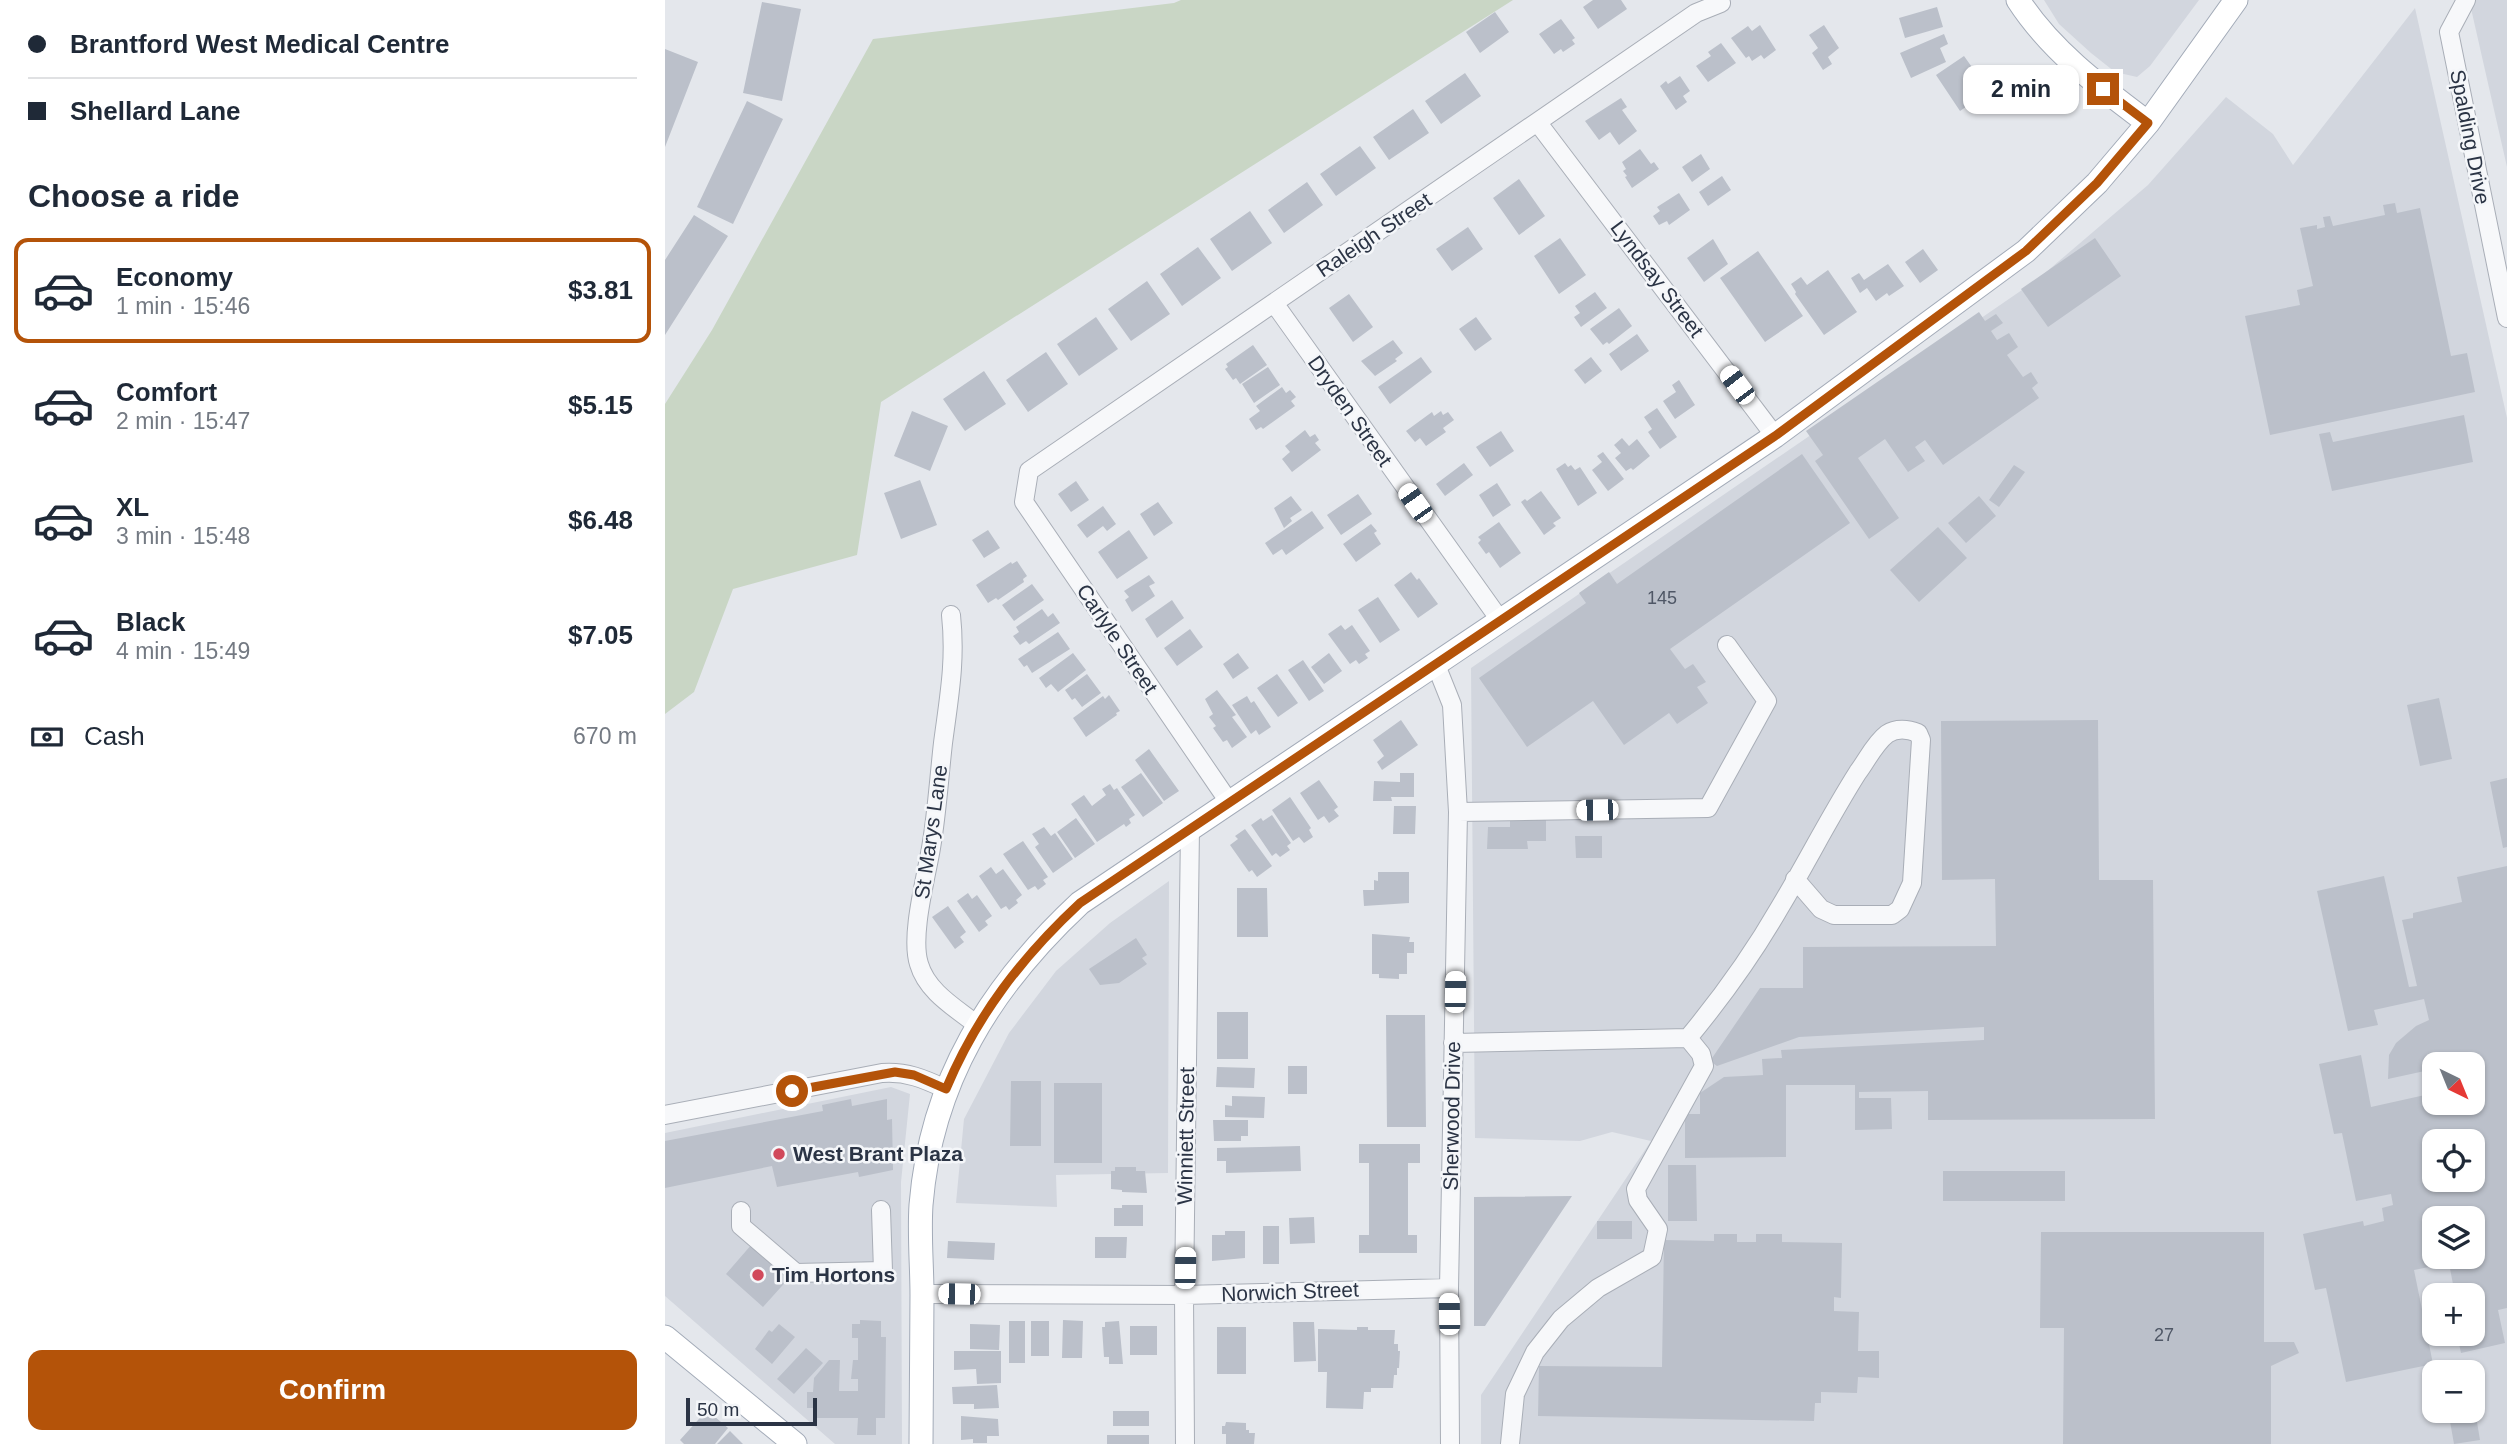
<!DOCTYPE html>
<meta charset="utf-8">
<style>
:root{--surface:#fff;--page:#f6f6f7;--text:#1f2937;--muted:#747a83;--line:#e0e1e3;--accent:#b45309}
body{margin:0;font-family:Arial,sans-serif;background:var(--page);color:var(--text);height:100vh;display:flex;flex-direction:column;font-size:26px;white-space:nowrap}
*{box-sizing:border-box;margin:0}
p{font-size:23px;color:var(--muted)}
.icon{flex:none;width:38px;height:38px;fill:none;stroke:currentColor;stroke-width:2;stroke-linecap:round;stroke-linejoin:round}
.map{position:relative;flex:1;overflow:hidden}
.details{display:flex;flex-direction:column;background:var(--surface);width:665px}
.details>*{flex:none}
.banner{display:grid;align-content:center;height:154px;padding:0 28px;background:var(--surface)}
.needle{width:46px;rotate:137deg}
.controls{position:absolute;left:1757px;top:1052px;display:grid;gap:14px}
.controls a{display:grid;place-items:center;width:63px;height:63px;border-radius:14px;background:var(--surface);box-shadow:0 2px 5px #0004;font-size:35px}
.scale{position:absolute;left:21px;bottom:18px;width:131px;box-sizing:border-box;padding-left:7px;border:4px solid #2b3445;border-top:0;font-size:19px;line-height:24px;white-space:nowrap;color:#2b3445;-webkit-text-stroke:5px #f4f6f9;paint-order:stroke}
.end{position:absolute;width:32px;height:32px;margin:-16px;border:9px solid #b45309;background:#fff;box-shadow:0 0 0 4px #fff}
.from{border-radius:50%}
.bubble{position:absolute;height:49px;border-radius:14px;background:var(--surface);box-shadow:0 2px 5px #0004;font-size:23px;font-weight:700;line-height:49px;text-align:center}
.car{position:absolute;width:21px;height:42px;margin:-21px -10px;border-radius:9px;box-shadow:0 0 5px 2px #0007;background:linear-gradient(#fff 24%,#345 0 40%,#fff 0 76%,#345 0 86%,#fff 0)}
.banner b{display:flex;align-items:center;gap:24px;height:66px;font-size:26px}
.banner b+b{border-top:2px solid var(--line)}
.banner i{width:18px;height:18px;background:var(--text)}
ul{padding:0;list-style:none}
li{display:flex;align-items:center;gap:21px;height:105px;margin:0 14px 10px;padding:0 14px;border:4px solid transparent;border-radius:14px}
li div{flex:1}
li b{display:block;font-size:26px}
li em{font-style:normal;font-weight:700}
li.active{border-color:var(--accent)}
li>.icon{width:63px;height:63px;stroke-width:1.5}
h2{padding:0 28px;font-size:32px;line-height:84px}
.pay{display:flex;align-items:center;gap:18px;height:77px;padding:0 28px;font-size:26px}
.pay p{margin-inline-start:auto}
.cta{display:flex;gap:14px;margin-top:auto;padding:14px 28px}
.cta a{flex:1;height:80px;border-radius:14px;background:var(--accent);color:#fff;font-size:28px;font-weight:700;line-height:80px;text-align:center}
main{display:flex;flex:1;min-height:0}
.map>svg:first-child{display:block}
</style>
<main>
<section class="details">
<div class="banner">
<b><i class="from"></i>Brantford West Medical Centre</b>
<b><i></i>Shellard Lane</b>
</div>
<h2>Choose a ride</h2>
<ul>
<li class="active"><svg class="icon" aria-label="car" viewBox="0 0 24 24"><path d="M5 17H2v-5l4-1 3-4h7l3 4 3 1v5h-3M9 17h6M6 11h13"/><circle cx="7" cy="17" r="2"/><circle cx="17" cy="17" r="2"/></svg><div><b>Economy</b><p>1 min · 15:46</p></div><em>$3.81</em></li>
<li><svg class="icon" aria-label="car" viewBox="0 0 24 24"><path d="M5 17H2v-5l4-1 3-4h7l3 4 3 1v5h-3M9 17h6M6 11h13"/><circle cx="7" cy="17" r="2"/><circle cx="17" cy="17" r="2"/></svg><div><b>Comfort</b><p>2 min · 15:47</p></div><em>$5.15</em></li>
<li><svg class="icon" aria-label="car" viewBox="0 0 24 24"><path d="M5 17H2v-5l4-1 3-4h7l3 4 3 1v5h-3M9 17h6M6 11h13"/><circle cx="7" cy="17" r="2"/><circle cx="17" cy="17" r="2"/></svg><div><b>XL</b><p>3 min · 15:48</p></div><em>$6.48</em></li>
<li><svg class="icon" aria-label="car" viewBox="0 0 24 24"><path d="M5 17H2v-5l4-1 3-4h7l3 4 3 1v5h-3M9 17h6M6 11h13"/><circle cx="7" cy="17" r="2"/><circle cx="17" cy="17" r="2"/></svg><div><b>Black</b><p>4 min · 15:49</p></div><em>$7.05</em></li>
</ul>
<div class="pay"><svg class="icon" aria-label="cash" viewBox="0 0 24 24"><path d="M3 7h18v10H3z"/><circle cx="12" cy="12" r="2"/></svg>Cash<p>670 m</p></div>
<div class="cta"><a>Confirm</a></div>
</section>
<div class="map">
<svg width="1842" height="1444" viewBox="0 0 1842 1444">
<rect width="100%" height="100%" fill="#e4e7ec"/>
<path fill="#d2d6de" fill-rule="evenodd" d="M1379,0H1534L1485,66L1472,77L1450,72L1426,53L1394,24Z
M1808,0H1842V167L1805,4Z
M1750,8L1842,418V1444H816V1395L986,1141L947,1132L915,1141L810,1138L806,668L1373,279L1483,185L1561,97L1608,134L1628,165ZM1769,1064H1808V1102H1769ZM1769,1141H1808V1180H1769ZM1769,1218H1808V1256H1769ZM1769,1295H1808V1334H1769ZM1769,1372H1808V1410H1769Z
M504,881L503,1173L391,1175L392,1207L291,1203L299,1119L344,1033L391,971L445,923Z
M226,1087L245,1094L236,1182L237,1444H170L0,1296V1133Z"/>
<path fill="#c9d6c5" d="M516,0H848L216,402L192,555L68,589L29,692L0,714V404L47,330L208,39L509,3Z"/>
<path fill="#bbc0ca" fill-rule="evenodd" d="M928,0H956L962,9L933,29L918,7Z
M97,2L136,9L117,101L78,93Z
M1272,7L1278,27L1240,38L1234,18Z
M830,12L844,32L815,53L801,32Z
M896,19L910,38L907,40L910,44L898,52L896,49L889,54L874,34Z
M1095,25L1111,50L1099,59L1096,55L1087,61L1084,56L1081,58L1066,38L1083,26L1087,31Z
M1159,25L1174,48L1163,57L1167,64L1158,70L1147,53L1153,48L1144,35Z
M1279,34L1283,44L1275,48L1281,62L1246,78L1235,53Z
M1056,43L1071,63L1043,82L1031,66L1046,56L1043,52Z
M0,49L33,62L0,147Z
M1299,56L1324,91L1295,111L1271,75Z
M800,73L816,96L776,124L760,101Z
M1015,76L1025,91L1018,96L1022,102L1011,110L995,86L1001,81L1003,84Z
M956,98L962,107L957,110L972,131L954,145L945,132L934,140L920,121Z
M82,101L118,119L68,224L32,207Z
M748,109L764,133L724,160L708,137Z
M695,146L711,168L671,196L655,174Z
M975,149L986,164L989,162L994,169L967,188L960,177L962,176L958,171L961,169L957,162Z
M1036,154L1045,169L1027,182L1017,167Z
M1057,176L1066,190L1043,206L1034,192Z
M854,179L880,216L854,235L828,198Z
M642,182L658,205L619,233L603,210Z
M1014,193L1025,210L1004,225L1002,221L994,225L988,216L995,211L992,207Z
M1730,203L1732,213L1755,208L1786,356L1802,353L1810,392L1605,435L1580,316L1635,305L1632,290L1648,286L1635,228L1652,225V229L1660,227L1658,217L1665,216L1668,226L1720,215L1718,205Z
M585,211L607,243L567,271L545,239Z
M29,215L63,236L0,335V260Z
M803,227L818,249L787,271L771,249Z
M895,238L921,275L894,294L869,256Z
M1430,238L1456,276L1383,327L1356,289Z
M1048,239L1063,264L1039,282L1022,258Z
M533,247L556,278L517,306L495,274Z
M1258,249L1273,270L1255,283L1240,262Z
M1093,251L1138,316L1100,342L1055,278Z
M1223,264L1239,286L1224,296L1222,293L1211,301L1202,288L1195,293L1186,278L1194,273L1199,280Z
M1163,270L1192,312L1159,335L1130,294L1131,292L1126,284L1136,277L1142,285Z
M482,281L505,314L466,341L443,309Z
M930,292L942,308L916,327L909,317L915,313L910,306Z
M684,294L708,327L688,342L664,308Z
M954,308L967,326L944,344L942,342L938,345L925,329Z
M1314,312L1320,321L1331,314L1338,323L1326,331L1332,340L1344,333L1353,347L1342,355L1358,377L1366,372L1373,383L1367,388L1374,398L1278,465L1260,440L1250,447L1260,461L1243,472L1220,439L1193,458L1234,518L1204,539L1150,461L1158,455L1141,431Z
M431,317L453,349L414,376L392,344Z
M811,317L827,339L810,351L794,329Z
M972,334L984,351L956,371L944,354Z
M728,340L738,353L730,359L732,361L710,376L696,361Z
M588,345L602,365L575,384L571,378L568,380L560,369L563,367L561,364Z
M381,352L403,384L363,412L341,380Z
M756,357L767,372L725,404L713,387Z
M926,357L937,371L920,384L909,370Z
M603,367L615,385L589,403L577,384Z
M319,371L341,404L300,431L278,399Z
M1014,380L1030,405L1010,419L998,401L1011,392L1007,385Z
M617,387L621,393L625,390L631,397L626,401L630,406L598,429L596,427L591,430L584,419L595,411L591,406Z
M992,408L1012,437L995,449L983,432L987,429L979,417Z
M247,411L283,426L265,471L229,456Z
M776,411L778,415L783,412L789,420L778,428L781,432L761,446L755,438L750,442L741,431L767,412L769,416Z
M1799,415L1808,462L1667,491L1654,434L1665,432L1668,442Z
M640,430L645,437L650,434L654,440L650,443L656,450L627,472L617,459L625,452L620,446Z
M836,431L849,451L825,467L811,447Z
M957,438L964,446L972,439L985,456L968,470L966,468L961,471L950,458L956,453L949,445Z
M938,452L959,479L943,491L927,470L937,462L932,456Z
M1137,454L1185,523L1005,649L1020,669L1028,664L1041,682L1032,687L1043,703L1012,724L1004,713L959,745L928,701L862,747L814,678L921,603L914,593L944,572L952,584Z
M799,463L808,475L780,496L771,484Z
M900,463L903,467L906,465L910,470L915,467L932,493L913,506L891,469Z
M1349,465L1360,472L1334,507L1324,500Z
M255,480L272,525L236,539L219,493Z
M411,481L424,500L406,512L393,494Z
M832,483L846,505L828,517L814,495Z
M876,491L896,518L888,523L891,526L879,535L856,502L860,499L862,501Z
M693,494L707,514L676,535L662,515Z
M626,496L637,510L625,518L627,521L619,528L609,508Z
M1314,496L1331,516L1301,543L1283,523Z
M493,502L508,523L489,536L475,514Z
M438,506L451,524L442,531L438,526L422,538L412,525Z
M647,511L659,528L621,555L617,549L608,555L600,543Z
M834,522L856,553L835,568L824,552L821,554L813,543L816,540L813,537Z
M706,524L712,531L709,533L716,544L691,562L678,544Z
M1273,527L1302,558L1254,602L1225,570Z
M323,530L335,548L319,558L307,540Z
M464,530L483,558L452,579L433,552Z
M352,561L362,576L358,579L359,582L333,600L331,598L323,603L311,585L346,562L347,564Z
M746,572L752,580L754,578L773,604L753,618L729,585Z
M484,575L490,583L484,586L490,596L467,612L460,600L464,597L459,591Z
M367,584L379,600L349,621L337,605Z
M713,597L735,630L715,643L693,610Z
M507,600L519,618L492,638L480,619Z
M377,609L383,617L388,613L395,623L364,644L361,641L355,645L348,636L354,632L351,627Z
M676,625L680,630L687,625L705,651L700,654L703,658L694,664L691,660L685,664L663,634Z
M525,629L538,647L512,666L499,648Z
M393,632L405,649L367,673L362,665L359,667L353,659Z
M408,653L421,670L393,692L386,684L381,688L374,678Z
M573,653L584,668L568,679L558,664Z
M664,653L677,671L659,684L646,667Z
M638,660L659,691L644,701L623,670Z
M422,674L436,693L417,707L410,698L407,700L400,690Z
M612,674L633,703L613,717L592,688Z
M552,690L571,715L567,717L582,737L567,748L562,740L558,742L548,728L551,726L544,717L548,714L540,699Z
M444,695L455,711L451,713L452,715L421,737L408,718L438,696L440,699Z
M582,696L586,703L589,701L606,727L594,735L591,730L586,734L567,705Z
M1774,698L1787,759L1755,766L1742,705Z
M736,720L753,745L717,770L712,762L719,756L708,740Z
M1433,720L1434,880H1488L1490,1119L1263,1120V1091L1194,1092V1098H1226L1227,1129L1190,1130V1085H1121V1157L1020,1158V1114H1035V1093L1059,1077L1098,1075L1097,1059L1117,1058L1116,1050L1319,1040V1027L1134,1037L1052,1066L1045,1061L1095,988H1138V947L1331,946L1330,879L1277,880L1276,721Z
M484,749L514,791L499,801L470,760Z
M476,773L498,803L478,817L456,787Z
M735,773H749V797H726L727,801H708L709,781L735,782Z
M1842,778V847L1838,848L1825,782Z
M654,780L673,807L669,810L674,816L664,823L659,816L653,820L635,793Z
M445,784L449,790L452,788L470,815L464,819L466,823L461,827L459,824L432,842L406,804L419,795L427,806L441,795L437,789Z
M625,797L646,828L644,830L648,837L639,843L634,837L628,841L607,810Z
M729,806H751L750,834H728Z
M607,815L626,843L622,846L625,850L615,857L611,853L607,856L586,825L596,818L598,821Z
M411,818L430,844L410,858L392,832Z
M845,819H881V841H862L863,849H822L823,827H845Z
M379,827L386,836L390,833L408,859L388,873L370,847L374,844L367,834Z
M580,829L607,866L592,877L587,870L584,872L565,845L573,839L570,836Z
M910,836H937V858H911Z
M358,841L383,877L378,880L381,884L373,890L370,886L363,890L338,854Z
M1842,866V1308L1833,1310L1840,1343L1796,1353L1792,1334H1808V1295H1790L1784,1263L1749,1270L1768,1364L1681,1382L1661,1288L1650,1290L1638,1234L1698,1221L1699,1226L1719,1221L1717,1208L1728,1205L1726,1194L1691,1201L1677,1133L1669,1134L1654,1064L1696,1055L1706,1107L1769,1093V1102H1808V1064H1769V1069L1723,1079L1724,1055L1731,1043L1751,1026L1764,1020L1759,999L1709,1010L1713,1025L1683,1031L1652,891L1719,876L1744,987L1752,986L1737,920L1748,918V913L1797,902L1792,877ZM1769,1141H1808V1180H1769ZM1769,1218H1808V1256H1769Z
M326,867L331,874L338,869L357,895L351,900L353,903L344,910L341,906L336,909L314,876Z
M713,872H744V903L699,906L698,890H709V880L713,881Z
M572,888H602L603,937H572Z
M303,893L307,899L312,895L327,916L320,921L323,925L314,932L292,901Z
M283,906L301,932L295,937L299,942L290,949L267,917Z
M707,934L745,937L744,942H749V953H742V974H734V979L714,978V974H707Z
M471,938L482,955L477,958L482,964L454,983L435,985L424,969Z
M552,1012H583V1059H552Z
M721,1015H760L761,1127H722Z
M623,1066H642V1094H623Z
M552,1067L590,1068L589,1088L551,1087Z
M346,1081H376V1146H345Z
M389,1083H437V1163H389Z
M567,1096L600,1097L599,1118L560,1117V1105L567,1106Z
M186,1099L187,1106L222,1099V1120L227,1119L228,1170L194,1177L193,1172L112,1187L107,1166L0,1188V1141L158,1111L157,1105Z
M548,1120H583V1136H576V1141H549Z
M694,1144H755V1163H743V1235H752V1253H694V1235H704V1163H694Z
M635,1146L636,1171L561,1173V1161H552V1148Z
M1003,1165H1031L1032,1221H1003Z
M450,1167H471V1171H480L482,1193L457,1192V1190L446,1189V1171H450Z
M1278,1171H1400V1201H1278Z
M907,1196L820,1326H809V1197Z
M457,1205H478V1226H449V1208H457Z
M649,1217L650,1243L625,1244L624,1218Z
M932,1221H967V1239H932Z
M598,1226H614V1264H598Z
M560,1231H580V1258L547,1261V1235H560Z
M1376,1232H1599V1342H1629L1634,1353L1606,1366V1444H1398L1399,1328H1375Z
M1049,1234H1072V1242H1091V1234H1117V1242L1177,1243L1176,1298L1169,1297V1311L1194,1312L1193,1351H1214V1378L1193,1377L1192,1393L1156,1392V1403H1150L1149,1421L873,1416L874,1366L997,1367L999,1240L1049,1241Z
M430,1237H462L461,1258H430Z
M283,1241L330,1243L329,1260L282,1258Z
M87,1244L125,1277L98,1307L61,1274Z
M195,1320L216,1321V1337H221L220,1418H211V1435H192L193,1418H148L149,1408H142V1392H148L149,1378L164,1360H175L174,1391H193V1379H186L188,1360H193V1338H187V1324H195Z
M398,1320L418,1321L417,1358H397Z
M344,1321H360V1363H344Z
M366,1321H384V1356H366Z
M454,1321L458,1364H444V1357H439L437,1327H440V1322Z
M628,1322H649L651,1361L629,1362Z
M114,1324L130,1337L107,1364L90,1349L104,1330L107,1332Z
M305,1324L335,1325L334,1350L305,1349Z
M465,1326H492V1355H465Z
M552,1327H581V1374H552Z
M692,1327H703V1330H730L729,1344H733V1351H735L734,1368H732V1375H729L728,1388H706V1392H699L698,1409L661,1408L662,1372H653V1329L692,1330Z
M141,1348L158,1363L129,1394L112,1379Z
M289,1351H336V1383L312,1384L311,1369L289,1370Z
M332,1385L334,1408L309,1409V1404H288L287,1387Z
M42,1410L63,1428L50,1444H19L15,1440Z
M1783,1410H1810L1815,1440L1789,1444Z
M448,1411H484V1426H448Z
M296,1416L333,1419L334,1436H322V1443H308V1439L296,1440Z
M561,1422L581,1423V1430H584V1433H590L589,1444H561V1434H557V1426H560Z
M65,1431L78,1444H52Z
M442,1435H484V1444H442Z"/>
<g fill="none" stroke-linecap="round" stroke-linejoin="round">
<g stroke="#a9aeb7" stroke-width="20">
<path id="minor" d="M1801,0L1784,32L1842,318
M873,123L1110,436
M609,303L835,620
M286,615C291,661 284,697 278,743C274,778 272,813 266,848C261,878 245,936 254,964C262,992 291,1008 312,1025
M771,665L787,705L793,812L784,1288L785,1444
M564,802L359,502L364,471L1031,13L1056,3
M793,812L1043,808L1102,701L1062,645
M788,1043L1023,1038C1057,997 1088,954 1115,907C1142,862 1165,816 1193,772C1202,760 1210,743 1222,734C1231,728 1243,729 1253,733L1256,740L1247,883L1235,909L1227,915H1169L1156,909L1130,879
M0,1115L217,1073C241,1071 259,1079 281,1089
M76,1211V1226L131,1273L218,1271L216,1210
M257,1294L519,1295L784,1288
M520,1444L519,1295L525,828
M845,1444L850,1394L870,1352L896,1319L933,1288L987,1257L993,1229L973,1200L971,1189L1039,1066L1036,1054L1023,1038"/>
</g>
<g stroke="#a3abb8" stroke-width="25">
<path id="major" d="M1353,0C1386,51 1435,87 1483,123
M0,1337L130,1444
M256,1444C256,1394 257,1345 257,1295C257,1266 254,1235 256,1205C266,1081 326,986 415,903L1110,436L1361,251L1432,183L1483,123L1571,0"/>
</g>
<use href="#minor" stroke="#f7f8fa" stroke-width="18"/>
<use href="#major" stroke="#fff" stroke-width="23"/>
</g>
<g fill="none" stroke-linecap="round" stroke-linejoin="round">
<path stroke="#b45309" stroke-width="9" d="M127,1091L230,1072L249,1075L281,1089C312,1015 357,957 415,903L1110,436L1361,251L1432,183L1483,123L1438,89"/>
</g>
<g fill="#d1495b" stroke="#f4f6f9" stroke-width="2.5">
<circle cx="114" cy="1154" r="7"/>
<circle cx="93" cy="1275" r="7"/>
</g>
<g text-anchor="middle" stroke-width="5" stroke-linejoin="round" paint-order="stroke">
<g font-size="18" fill="#4f5766">
<text x="997" y="604">145</text>
<text x="1499" y="1341">27</text>
</g>
<g font-size="21" fill="#2b3445" stroke="#f4f6f9">
<text transform="translate(1805 137) rotate(79)" y="7">Spalding Drive</text>
<text transform="translate(709 235) rotate(-34)" y="7">Raleigh Street</text>
<text transform="translate(992 279) rotate(53)" y="7">Lyndsay Street</text>
<text transform="translate(685 411) rotate(55)" y="7">Dryden Street</text>
<text transform="translate(452 639) rotate(56)" y="7">Carlyle Street</text>
<text transform="translate(266 832) rotate(-82)" y="7">St Marys Lane</text>
<text transform="translate(787 1116) rotate(-89)" y="7">Sherwood Drive</text>
<text transform="translate(521 1136) rotate(-89)" y="7">Winniett Street</text>
<text transform="translate(625 1292) rotate(-2)" y="7">Norwich Street</text>
</g>
<g font-size="21" font-weight="bold" fill="#2b3445" stroke="#f4f6f9" text-anchor="start">
<text x="128" y="1161">West Brant Plaza</text>
<text x="107" y="1282">Tim Hortons</text>
</g>
</g>
</svg>
<div class="controls">
<a><svg class="needle" viewBox="-14 -14 28 28"><path d="M0-13l5 13h-10z" fill="#e53935"/><path d="M0 13l5-13h-10z" fill="#747a83"/></svg></a>
<a><svg class="icon" aria-label="locate" viewBox="0 0 24 24"><circle cx="12" cy="12" r="6"/><path d="M12 2v4M12 18v4M2 12h4M18 12h4"/></svg></a>
<a><svg class="icon" aria-label="layers" viewBox="0 0 24 24"><path d="M12 4l9 5-9 5-9-5zM3 14l9 5 9-5"/></svg></a>
<a>+</a>
<a>−</a>
</div>
<div class="scale">50 m</div>
<i class="end from" style="left:127px;top:1091px"></i>
<i class="end" style="left:1438px;top:89px"></i>
<div class="bubble" style="left:1298px;top:65px;width:116px">2 min</div>
<i class="car" style="left:1072px;top:385px;rotate:323deg"></i>
<i class="car" style="left:750px;top:503px;rotate:325deg"></i>
<i class="car" style="left:932px;top:810px;rotate:269deg"></i>
<i class="car" style="left:790px;top:992px;rotate:1deg"></i>
<i class="car" style="left:520px;top:1268px;rotate:1deg"></i>
<i class="car" style="left:294px;top:1294px;rotate:271deg"></i>
<i class="car" style="left:784px;top:1314px;rotate:359deg"></i>
</div>
</main>
